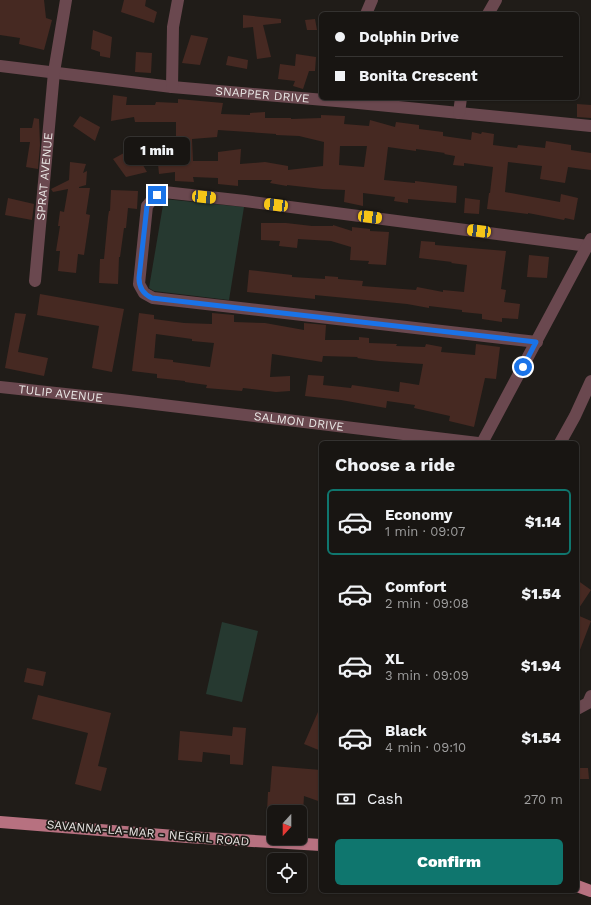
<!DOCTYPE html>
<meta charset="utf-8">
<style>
:root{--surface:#181512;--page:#252220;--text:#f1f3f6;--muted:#9f9f9f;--line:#363432;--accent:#0f766e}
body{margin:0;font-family:"Work Sans",sans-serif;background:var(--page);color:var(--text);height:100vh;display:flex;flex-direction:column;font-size:15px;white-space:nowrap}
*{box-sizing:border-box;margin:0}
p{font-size:13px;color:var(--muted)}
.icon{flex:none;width:22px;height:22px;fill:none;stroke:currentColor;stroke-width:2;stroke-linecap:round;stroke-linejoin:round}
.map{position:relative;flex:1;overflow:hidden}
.drawer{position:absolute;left:319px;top:441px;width:260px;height:452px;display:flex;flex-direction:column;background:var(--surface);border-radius:6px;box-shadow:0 1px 3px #0004,0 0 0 1px var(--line)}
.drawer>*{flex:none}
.top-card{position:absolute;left:319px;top:12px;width:260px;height:88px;border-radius:6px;box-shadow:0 1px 3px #0004,0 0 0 1px var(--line);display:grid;align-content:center;height:88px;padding:0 16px;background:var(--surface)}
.needle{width:26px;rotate:201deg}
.controls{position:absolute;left:267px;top:805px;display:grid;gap:8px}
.controls a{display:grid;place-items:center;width:40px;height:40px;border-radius:6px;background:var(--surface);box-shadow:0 1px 3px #0004,0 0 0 1px var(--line);font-size:20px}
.end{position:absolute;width:18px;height:18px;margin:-9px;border:5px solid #1a73e8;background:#fff;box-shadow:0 0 0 2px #fff}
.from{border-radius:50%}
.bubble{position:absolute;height:28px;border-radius:6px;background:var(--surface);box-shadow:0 1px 3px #0004,0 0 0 1px var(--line);font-size:13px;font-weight:800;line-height:28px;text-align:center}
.car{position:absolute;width:12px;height:24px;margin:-12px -6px;border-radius:5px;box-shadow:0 0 3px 1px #0007;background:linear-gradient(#f5c518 24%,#345 0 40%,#f5c518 0 76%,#345 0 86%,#f5c518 0)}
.top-card b{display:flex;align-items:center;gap:14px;height:38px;font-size:15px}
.top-card b+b{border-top:1px solid var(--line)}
.top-card i{width:10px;height:10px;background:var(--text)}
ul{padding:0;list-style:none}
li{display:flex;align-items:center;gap:12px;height:66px;margin:0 8px 6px;padding:0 8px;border:2px solid transparent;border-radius:6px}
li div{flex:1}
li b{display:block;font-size:15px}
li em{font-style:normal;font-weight:800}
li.selected{border-color:var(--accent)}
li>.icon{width:36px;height:36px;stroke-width:1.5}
h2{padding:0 16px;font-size:18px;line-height:48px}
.pay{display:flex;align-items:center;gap:10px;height:44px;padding:0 16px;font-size:15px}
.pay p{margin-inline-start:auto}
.primary-button{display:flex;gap:8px;margin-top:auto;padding:8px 16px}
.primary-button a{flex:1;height:46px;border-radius:6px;background:var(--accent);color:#fff;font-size:16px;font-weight:800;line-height:46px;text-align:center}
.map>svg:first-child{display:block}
</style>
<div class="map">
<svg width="591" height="905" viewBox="0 0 591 905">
<rect width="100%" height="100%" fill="#201c18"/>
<path fill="#263930" d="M164,199L244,207L229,300L154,291L149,288Z
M222,622L258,631L242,702L206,694Z"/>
<path fill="#462922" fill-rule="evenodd" d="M0,0H44L46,18L52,20L44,50L19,44L20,38L0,35Z
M124,0H146L145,6L157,12L154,23L121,12Z
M243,15L281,19V23L263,25L271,57L257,59L253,27L243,28Z
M315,19L317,30H307L305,20Z
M93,30L112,37L110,58L100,56V52L91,49Z
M191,35L208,38L200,65L182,63Z
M136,52L152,53L151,73L135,72Z
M296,54L316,57L315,71H309L303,89L293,86L295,81L278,79L280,64L295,66Z
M228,56L248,60L247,69L226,65Z
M113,95L127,97L126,105H155L156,102L178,103V99L223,103L221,114L250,115V113L265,112V118H291V119L321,118V115L345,116L344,124L369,126L370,120L395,127L396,122L419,125V129L443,132V136L471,140L472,132L481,134L482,132L494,134L493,145L517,148L518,145L545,148L546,141L571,145V150L591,153V170L568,167L565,183L540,179L542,166L508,162L505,192L560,202L561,194L578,198L574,220L565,218L564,220L528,213V214L487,209L489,193H490L493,167L464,163V166L453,165L455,156L444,154L445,153L416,149V151L388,147L384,180L415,183V181L457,186L456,203L408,199V203L394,201L395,197L363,193V206L344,202L345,190L322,189L287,185V186L270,183L272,180H238V186L218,184V178L193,177L194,182L175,181V172L159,174L157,154L176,152V122H135L134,117L111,121ZM218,130L276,134V135L299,136L324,142L323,166L288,170V166L265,162L240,164L241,149L218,152V161H193L192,139L217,137ZM340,146H367L364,167L339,165Z
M577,104L591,105V118L577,117Z
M80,116L100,127L95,141L73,126Z
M34,118L39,119L40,145L38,169L26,167L30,142H20V128H32Z
M133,148L147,172L126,177L113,159Z
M70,162L86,164L83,173L87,171L86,185L79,187V188H90L86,214L90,215L84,255L78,254L76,273L58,271L60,251H56L60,226H58L60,211L64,212L68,189L53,192L51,189L69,180Z
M111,190L138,191L137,209L128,208L126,228H124L120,257H119L118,284L99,283L100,259H104L108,217L109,211H110Z
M8,198L34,204L32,220L5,215Z
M465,198L480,200L479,214L464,213Z
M261,223H286L312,226H333V225L352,231V227L370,229V231L389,232L386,265L368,264L369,261L350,260L351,247L331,241L298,239L297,248L279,246L280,241L261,240Z
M421,241L435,242V245L506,251L501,289L506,290L504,302L520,304L518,319L502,318V322L482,319V314L462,312V310L429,306V308L407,304L315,295V299L247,292L249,270L292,275V277L325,279V276L338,277V279L363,281L362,286L416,290L417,287L443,292V290L464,292L467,265L451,263L452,262L419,258Z
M529,255L549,257L547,278L527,277Z
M40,294L124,309L112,372L92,368L99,326L37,315Z
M15,313L26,314L18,352L48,358L44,376L5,368Z
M139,313L154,315V319L184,323L212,324V313L234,315V322L265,323L304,330V323L326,325L325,340H359V337L369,338V343L397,344L396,346L425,347L426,344L442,347L441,352L475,355L476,344L500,347L496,379L485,378L474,427L449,421L450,416L414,408L415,405L387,401L386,408L341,400L305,396L308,375L324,376L323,385L351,388L352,385L399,392L400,382L419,385L423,364L379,361L357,358L358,357L323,356L322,362L272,354L270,377L290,376V391L276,392L243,388L242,391L206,388L207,385L185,382V381L157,378V374L132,371ZM156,334L192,339V341L214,343L210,367L173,362V360L154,358Z
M577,580L591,590L577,611Z
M577,615L591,621L578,655H577Z
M27,668L46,672L43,686L24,682Z
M38,695L111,713L98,766L107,768L101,791L75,784L88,733L32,719Z
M321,705V751L304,744Z
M233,727L246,728L243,765L230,764V755L203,752L202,762L178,760L180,731L232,736Z
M272,766L321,770V802L304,796L303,812H267L268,792H270Z
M577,768H588L589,779H577Z"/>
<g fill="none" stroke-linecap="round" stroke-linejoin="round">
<g stroke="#6a484f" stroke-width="12">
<path d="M366,14L372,0"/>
<path d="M488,14L496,0"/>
<path id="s1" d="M0,66L172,87L348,102L591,126"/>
<path d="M172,87L173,27L178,0"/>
<path d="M459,113L461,98"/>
<path id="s2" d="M35,281L54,72L66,0"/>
<path d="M537,342L153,298L144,293L139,284L147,206C152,199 156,195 164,192L245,201L588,246"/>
<path id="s3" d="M0,387L121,400L478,443"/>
<path d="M482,443L591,239"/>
<path d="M560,443L575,416L591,381"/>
<path d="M577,709L588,703L591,696"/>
</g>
<path stroke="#b77180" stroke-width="12" d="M0,822L187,837L321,845
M577,886L591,891"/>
</g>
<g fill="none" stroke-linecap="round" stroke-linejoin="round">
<path stroke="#1a73e8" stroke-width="5" d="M157,195L151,200L147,206L139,278C139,288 143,294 152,298L536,342L523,367"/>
</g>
<g text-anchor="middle" stroke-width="3.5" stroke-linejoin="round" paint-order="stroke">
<g font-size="12" fill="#eae7e5" stroke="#201c18">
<text dy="4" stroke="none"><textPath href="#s1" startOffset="264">SNAPPER DRIVE</textPath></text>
<text dy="4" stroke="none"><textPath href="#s2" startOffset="105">SPRAT AVENUE</textPath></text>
<text dy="4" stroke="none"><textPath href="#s3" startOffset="61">TULIP AVENUE</textPath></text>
<text dy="4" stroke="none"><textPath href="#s3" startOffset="301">SALMON DRIVE</textPath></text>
<text transform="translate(148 833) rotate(5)" y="4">SAVANNA-LA-MAR - NEGRIL ROAD</text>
</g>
</g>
</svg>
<div class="controls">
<a><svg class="needle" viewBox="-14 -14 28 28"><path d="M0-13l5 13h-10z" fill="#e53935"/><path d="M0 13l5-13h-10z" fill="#9f9f9f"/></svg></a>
<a><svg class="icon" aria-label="locate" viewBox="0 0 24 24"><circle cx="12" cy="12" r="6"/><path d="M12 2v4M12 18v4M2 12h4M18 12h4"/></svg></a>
</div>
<i class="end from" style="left:523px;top:367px"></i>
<i class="end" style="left:157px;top:195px"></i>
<div class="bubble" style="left:124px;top:137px;width:66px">1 min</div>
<i class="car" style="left:204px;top:197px;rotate:96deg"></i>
<i class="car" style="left:276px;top:205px;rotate:277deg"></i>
<i class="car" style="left:370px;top:217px;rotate:97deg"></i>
<i class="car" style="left:479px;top:231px;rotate:277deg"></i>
<div class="top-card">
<b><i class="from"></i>Dolphin Drive</b>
<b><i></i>Bonita Crescent</b>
</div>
<section class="drawer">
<h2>Choose a ride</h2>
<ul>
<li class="selected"><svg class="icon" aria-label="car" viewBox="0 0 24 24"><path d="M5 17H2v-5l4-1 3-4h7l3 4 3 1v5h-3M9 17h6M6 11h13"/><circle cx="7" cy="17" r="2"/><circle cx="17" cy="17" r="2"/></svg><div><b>Economy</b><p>1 min · 09:07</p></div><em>$1.14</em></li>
<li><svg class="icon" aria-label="car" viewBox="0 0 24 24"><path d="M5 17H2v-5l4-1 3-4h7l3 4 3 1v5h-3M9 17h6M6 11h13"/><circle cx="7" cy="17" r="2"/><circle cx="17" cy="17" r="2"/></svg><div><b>Comfort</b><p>2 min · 09:08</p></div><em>$1.54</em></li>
<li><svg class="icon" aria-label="car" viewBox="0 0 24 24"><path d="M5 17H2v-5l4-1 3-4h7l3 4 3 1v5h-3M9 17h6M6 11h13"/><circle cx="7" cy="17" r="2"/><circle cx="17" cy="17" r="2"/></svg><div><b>XL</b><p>3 min · 09:09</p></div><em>$1.94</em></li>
<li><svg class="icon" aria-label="car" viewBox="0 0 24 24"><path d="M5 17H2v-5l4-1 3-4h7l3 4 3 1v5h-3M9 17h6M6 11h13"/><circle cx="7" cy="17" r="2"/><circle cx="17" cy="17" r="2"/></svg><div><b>Black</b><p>4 min · 09:10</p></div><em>$1.54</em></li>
</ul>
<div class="pay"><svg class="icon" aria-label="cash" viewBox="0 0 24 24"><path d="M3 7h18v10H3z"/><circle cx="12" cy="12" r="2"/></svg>Cash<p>270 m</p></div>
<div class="primary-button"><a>Confirm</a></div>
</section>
</div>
